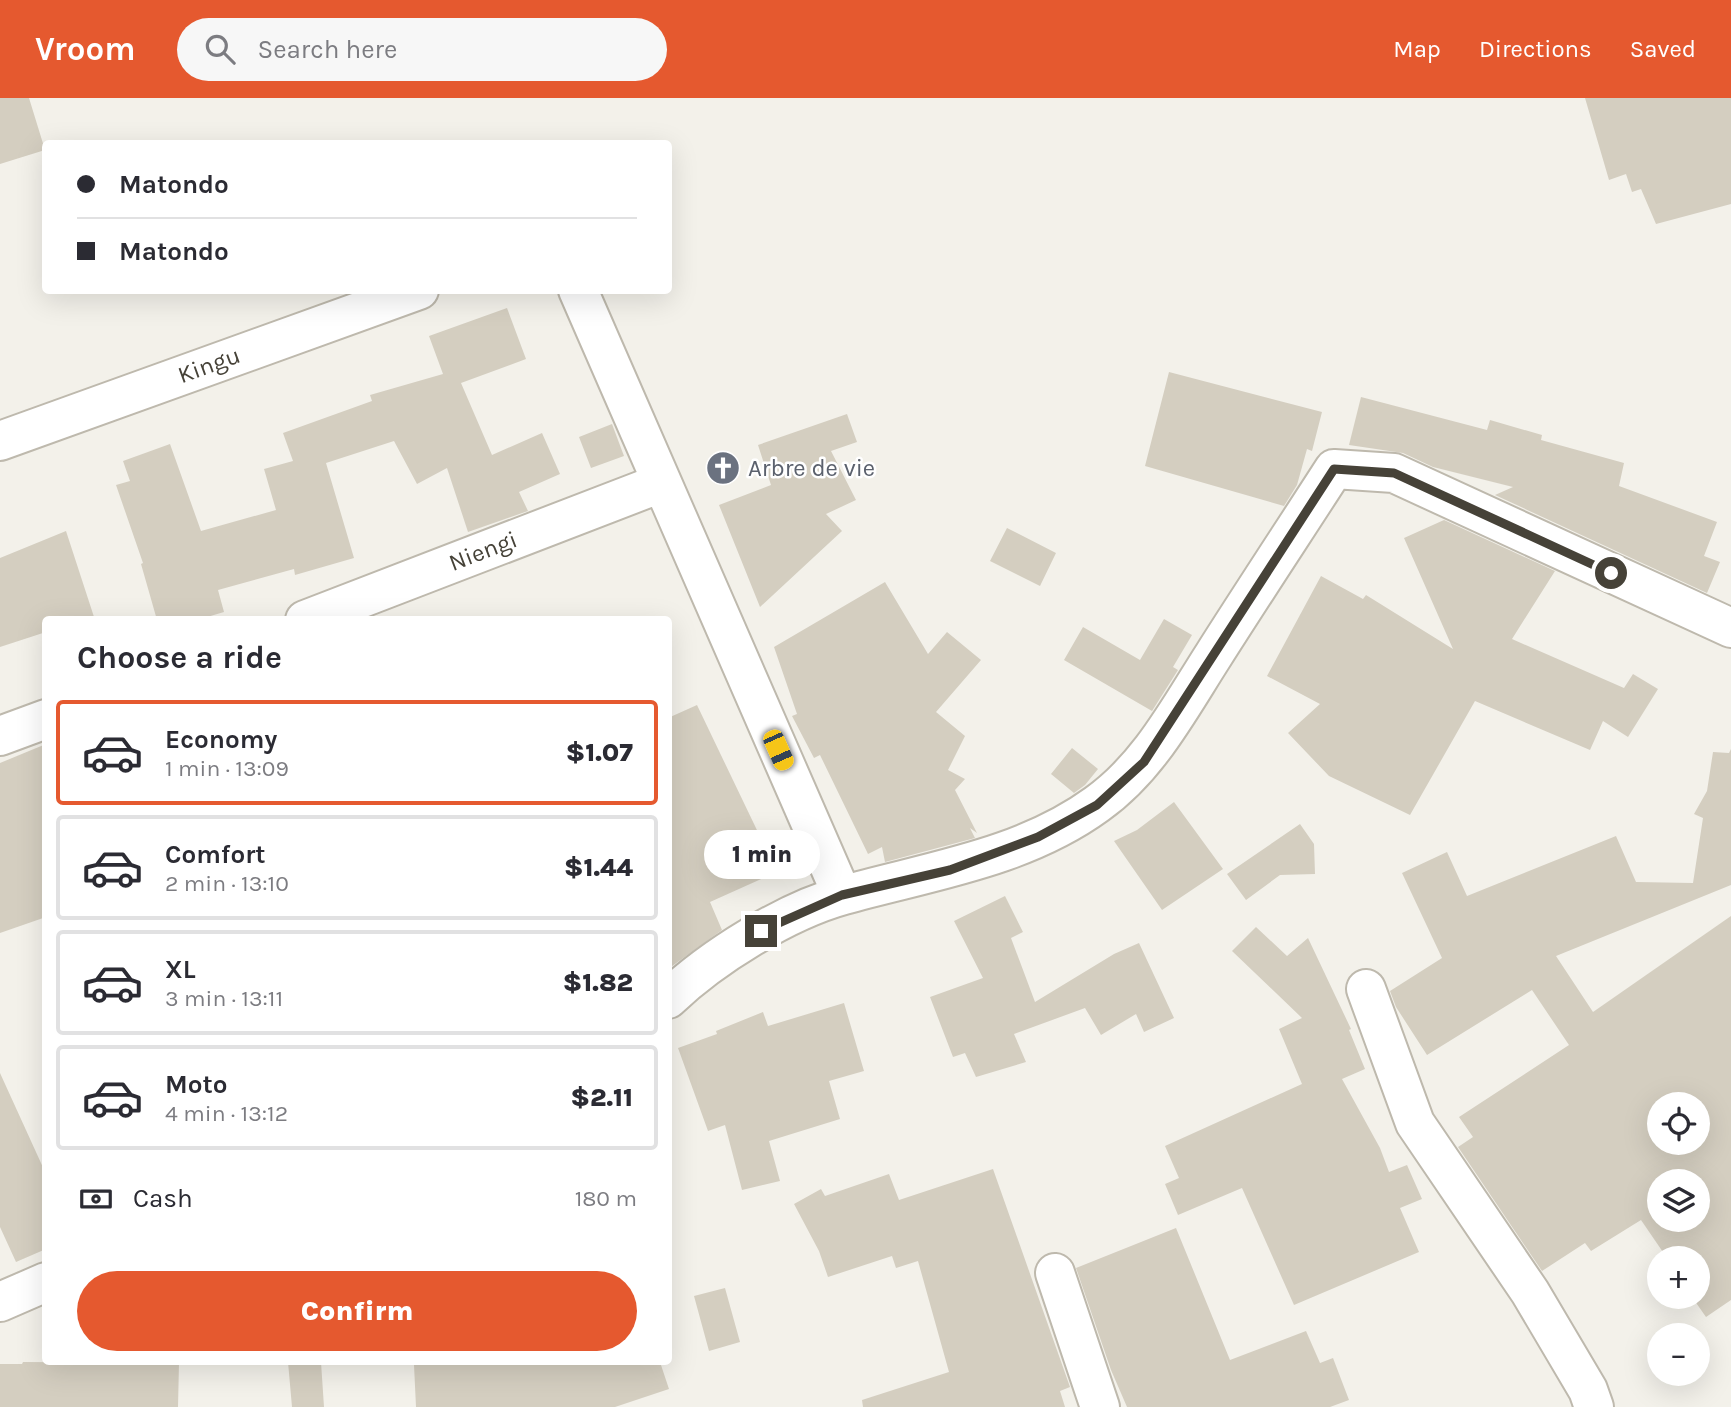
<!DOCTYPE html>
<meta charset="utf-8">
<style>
:root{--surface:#fff;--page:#f7f7f7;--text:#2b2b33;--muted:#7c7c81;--line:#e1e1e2;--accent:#e5592f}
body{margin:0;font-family:Karla,sans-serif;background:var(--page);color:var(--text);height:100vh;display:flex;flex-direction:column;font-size:26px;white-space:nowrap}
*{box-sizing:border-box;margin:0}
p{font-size:23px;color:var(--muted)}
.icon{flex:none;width:38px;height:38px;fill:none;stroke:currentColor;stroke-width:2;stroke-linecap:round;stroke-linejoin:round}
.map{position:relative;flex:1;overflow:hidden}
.details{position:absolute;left:42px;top:518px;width:630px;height:749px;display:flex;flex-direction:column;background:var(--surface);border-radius:7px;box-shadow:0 7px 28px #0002}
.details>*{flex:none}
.guide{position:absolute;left:42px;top:42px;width:630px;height:154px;border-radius:7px;box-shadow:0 7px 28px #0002;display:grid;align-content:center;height:154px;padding:0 35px;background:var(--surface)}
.tools{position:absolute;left:1647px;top:994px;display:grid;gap:14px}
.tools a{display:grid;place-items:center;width:63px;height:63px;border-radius:50%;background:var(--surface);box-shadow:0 7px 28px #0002;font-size:35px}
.end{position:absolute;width:32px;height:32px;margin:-16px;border:9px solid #464238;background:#fff;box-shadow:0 0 0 4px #fff}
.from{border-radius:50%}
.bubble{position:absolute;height:49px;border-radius:24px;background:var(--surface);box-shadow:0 7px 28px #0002;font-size:23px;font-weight:800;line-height:49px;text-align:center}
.car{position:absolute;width:21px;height:42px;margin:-21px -10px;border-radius:9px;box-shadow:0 0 5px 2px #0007;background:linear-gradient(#f5c518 24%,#345 0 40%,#f5c518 0 76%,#345 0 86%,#f5c518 0)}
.guide b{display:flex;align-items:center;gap:24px;height:66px;font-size:26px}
.guide b+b{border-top:2px solid var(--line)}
.guide i{width:18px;height:18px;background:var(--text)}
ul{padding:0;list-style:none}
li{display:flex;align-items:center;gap:21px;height:105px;margin:0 14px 10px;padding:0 21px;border:4px solid var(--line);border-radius:7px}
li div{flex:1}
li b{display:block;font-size:26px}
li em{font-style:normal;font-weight:800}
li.on{border-color:var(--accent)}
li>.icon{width:63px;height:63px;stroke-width:1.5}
h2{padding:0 35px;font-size:32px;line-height:84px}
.pay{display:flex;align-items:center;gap:18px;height:77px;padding:0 35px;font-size:26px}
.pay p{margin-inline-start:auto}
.action{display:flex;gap:14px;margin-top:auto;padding:14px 35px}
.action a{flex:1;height:80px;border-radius:42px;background:var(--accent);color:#fff;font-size:28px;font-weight:800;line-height:80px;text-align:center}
header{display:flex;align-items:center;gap:42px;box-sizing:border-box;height:98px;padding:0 35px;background:var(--accent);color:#fff}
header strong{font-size:33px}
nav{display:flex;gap:38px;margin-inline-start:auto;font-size:24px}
.search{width:490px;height:63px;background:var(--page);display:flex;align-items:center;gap:18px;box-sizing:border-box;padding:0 24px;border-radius:38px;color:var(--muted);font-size:26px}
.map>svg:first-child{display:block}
</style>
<header>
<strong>Vroom</strong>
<div class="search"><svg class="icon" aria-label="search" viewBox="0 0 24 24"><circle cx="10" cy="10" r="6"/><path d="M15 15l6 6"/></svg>Search here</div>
<nav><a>Map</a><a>Directions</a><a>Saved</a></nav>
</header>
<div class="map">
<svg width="1731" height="1309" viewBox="0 0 1731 1309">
<rect width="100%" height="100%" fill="#f3f1ea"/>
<path fill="#d4cec0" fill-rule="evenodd" d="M0,0H29L45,52L0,66Z
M1585,0H1731V106L1656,126L1641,91L1632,94L1626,76L1609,82Z
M507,210L526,261L461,285L492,357L542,335L560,376L519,394L528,413L468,434L447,370L417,386L394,343L326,365L354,460L295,477L294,471L218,492L224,514L197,522H157L141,466L143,465L116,387L130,383L123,363L170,346L201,433L276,412L264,371L293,363L283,335L372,303L370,297L443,276L429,238Z
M1169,274L1322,314L1312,353L1307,351L1297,387L1284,408L1145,368Z
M1361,299L1487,332L1490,322L1542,337L1541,342L1624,365L1619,388L1717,424L1704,458L1720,464L1707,495L1495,397L1513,389L1433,369L1403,355L1349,347Z
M847,316L857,344L831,353L856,402L826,416L842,433L760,509L719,407L771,387L758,347Z
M612,326L624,358L591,370L579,339Z
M1444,422L1555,473L1512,541L1624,590L1633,576L1658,591L1628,639L1603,623L1590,652L1475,603L1410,717L1329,678L1288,635L1320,606L1267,578L1321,478L1363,501L1366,497L1453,551L1404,440Z
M1007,430L1056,455L1040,488L990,463Z
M66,433L95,522H46V534L0,549V460Z
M885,484L928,556L947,534L981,562L936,614L965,638L948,672L965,681L955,692L977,735L970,730L975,740L885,764L882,749L868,756L820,657L814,660L792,618L797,616L774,549Z
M1164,521L1192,537L1173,569L1178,572L1152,613L1064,562L1083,529L1140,562Z
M697,607L777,774L710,804L722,832L668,871V620Z
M46,646V819L0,835V665Z
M1072,650L1098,671L1085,687L1074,695L1051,676Z
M1731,651V787L1556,858L1593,914L1731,818V1202L1706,1219L1692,1199H1698V1160H1667L1641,1122L1591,1153L1585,1145L1542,1173L1458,1049L1473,1039L1459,1019L1569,947L1532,892L1427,957L1396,909L1390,893L1442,860L1402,775L1447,754L1467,798L1616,738L1636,784L1693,785L1703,720L1694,716L1707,693L1713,654L1729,655ZM1659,1006H1698V1045H1659ZM1659,1083H1698V1122H1659Z
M1174,704L1223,771L1162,812L1114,743L1137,732Z
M1300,726L1314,746L1315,776L1280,777L1246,802L1227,776Z
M1005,798L1023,834L1011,840L1035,904L1114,856L1139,845L1174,920L1144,934L1136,916L1101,937L1085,910L1014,936L1026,964L976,979L965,955L953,959L930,899L983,880L954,823Z
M1256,829L1287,858L1308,840L1351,931L1349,932L1365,971L1342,981L1380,1050L1389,1074L1407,1067L1422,1101L1400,1110L1419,1154L1294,1207L1242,1090L1178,1117L1165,1086L1179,1080L1165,1048L1302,986L1279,931L1302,920L1232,853Z
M844,905L864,973L829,983L840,1021L769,1043L780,1083L742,1092L725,1027L708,1033L678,950L717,936L716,933L763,914L768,928Z
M0,975L46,1076V1151L16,1164L0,1129Z
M993,1071L1070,1289L1060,1293L1065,1309H863L862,1302L949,1274L918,1163L896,1170L892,1158L828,1179L819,1153L794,1106L821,1091L825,1098L889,1076L899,1102Z
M1176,1130L1230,1262L1306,1233L1320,1265L1333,1260L1349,1302L1330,1309H1127L1111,1272L1076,1170Z
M725,1190L740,1244L709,1253L694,1198Z
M23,1264L179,1265L178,1309H0V1266H22Z
M288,1264H321L324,1309H292Z
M440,1264H660L669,1291L615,1309H416L414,1267L440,1266Z"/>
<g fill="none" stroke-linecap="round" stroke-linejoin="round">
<g stroke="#beb9ad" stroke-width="42">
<path id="minor" d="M578,192L842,797
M0,343L419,192
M305,522L661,385
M0,638L46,621
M1366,891L1415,1025L1530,1194L1588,1292L1594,1309
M668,901C712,859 786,813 844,797C930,773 1023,760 1097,706C1149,669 1179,611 1213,558C1253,495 1294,433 1334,371L1394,375L1731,530
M1055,1175L1100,1309
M0,1204L46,1184"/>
</g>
<use href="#minor" stroke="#fff" stroke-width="38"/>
</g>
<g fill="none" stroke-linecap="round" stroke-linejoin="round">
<path stroke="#464238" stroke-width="9" d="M761,833L842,797L950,772L1038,739L1097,707L1144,664L1334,371L1394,375L1611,475"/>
</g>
<defs>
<g id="church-disc" transform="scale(1.75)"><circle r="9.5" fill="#6b7280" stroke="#fff"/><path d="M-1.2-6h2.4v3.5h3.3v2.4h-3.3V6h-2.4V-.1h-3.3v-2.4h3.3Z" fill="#fff"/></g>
</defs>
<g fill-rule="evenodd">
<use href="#church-disc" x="723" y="370"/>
</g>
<g text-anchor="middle" stroke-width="5" stroke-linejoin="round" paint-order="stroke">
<g font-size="24" fill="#464238" stroke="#fff">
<text transform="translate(209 267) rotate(-20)" y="8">Kingu</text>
<text transform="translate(483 453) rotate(-21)" y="8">Niengi</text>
</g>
<g font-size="24" fill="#5b616d" stroke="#fff" text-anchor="start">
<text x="748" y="378">Arbre de vie</text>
</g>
</g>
</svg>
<div class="tools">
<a><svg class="icon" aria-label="locate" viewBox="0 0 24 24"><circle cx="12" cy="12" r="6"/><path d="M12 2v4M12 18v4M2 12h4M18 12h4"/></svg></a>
<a><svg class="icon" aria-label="layers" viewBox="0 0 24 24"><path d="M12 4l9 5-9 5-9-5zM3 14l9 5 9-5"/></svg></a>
<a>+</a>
<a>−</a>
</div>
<i class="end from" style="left:1611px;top:475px"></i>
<i class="end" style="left:761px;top:833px"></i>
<div class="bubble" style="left:704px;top:732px;width:116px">1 min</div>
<i class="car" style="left:778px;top:652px;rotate:156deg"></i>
<div class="guide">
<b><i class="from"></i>Matondo</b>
<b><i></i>Matondo</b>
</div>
<section class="details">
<h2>Choose a ride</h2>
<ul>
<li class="on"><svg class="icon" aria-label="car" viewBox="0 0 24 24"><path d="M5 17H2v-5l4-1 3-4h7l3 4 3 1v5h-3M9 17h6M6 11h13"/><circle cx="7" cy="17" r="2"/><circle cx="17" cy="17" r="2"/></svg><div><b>Economy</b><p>1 min · 13:09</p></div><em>$1.07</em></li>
<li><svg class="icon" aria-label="car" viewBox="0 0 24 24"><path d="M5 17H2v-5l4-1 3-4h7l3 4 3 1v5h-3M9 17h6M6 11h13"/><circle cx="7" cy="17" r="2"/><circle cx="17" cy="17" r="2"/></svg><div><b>Comfort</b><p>2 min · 13:10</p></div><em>$1.44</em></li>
<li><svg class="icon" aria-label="car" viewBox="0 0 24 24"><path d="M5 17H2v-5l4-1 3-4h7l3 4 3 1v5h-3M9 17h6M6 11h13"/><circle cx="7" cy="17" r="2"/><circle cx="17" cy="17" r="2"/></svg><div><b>XL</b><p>3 min · 13:11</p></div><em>$1.82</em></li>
<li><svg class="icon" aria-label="car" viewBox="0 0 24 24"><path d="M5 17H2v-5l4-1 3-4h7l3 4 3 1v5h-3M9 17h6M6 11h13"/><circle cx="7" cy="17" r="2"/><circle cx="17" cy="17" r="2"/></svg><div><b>Moto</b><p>4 min · 13:12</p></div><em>$2.11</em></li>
</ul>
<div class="pay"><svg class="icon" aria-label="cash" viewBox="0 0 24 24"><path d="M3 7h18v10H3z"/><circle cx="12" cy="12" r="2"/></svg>Cash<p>180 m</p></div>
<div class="action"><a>Confirm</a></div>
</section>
</div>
